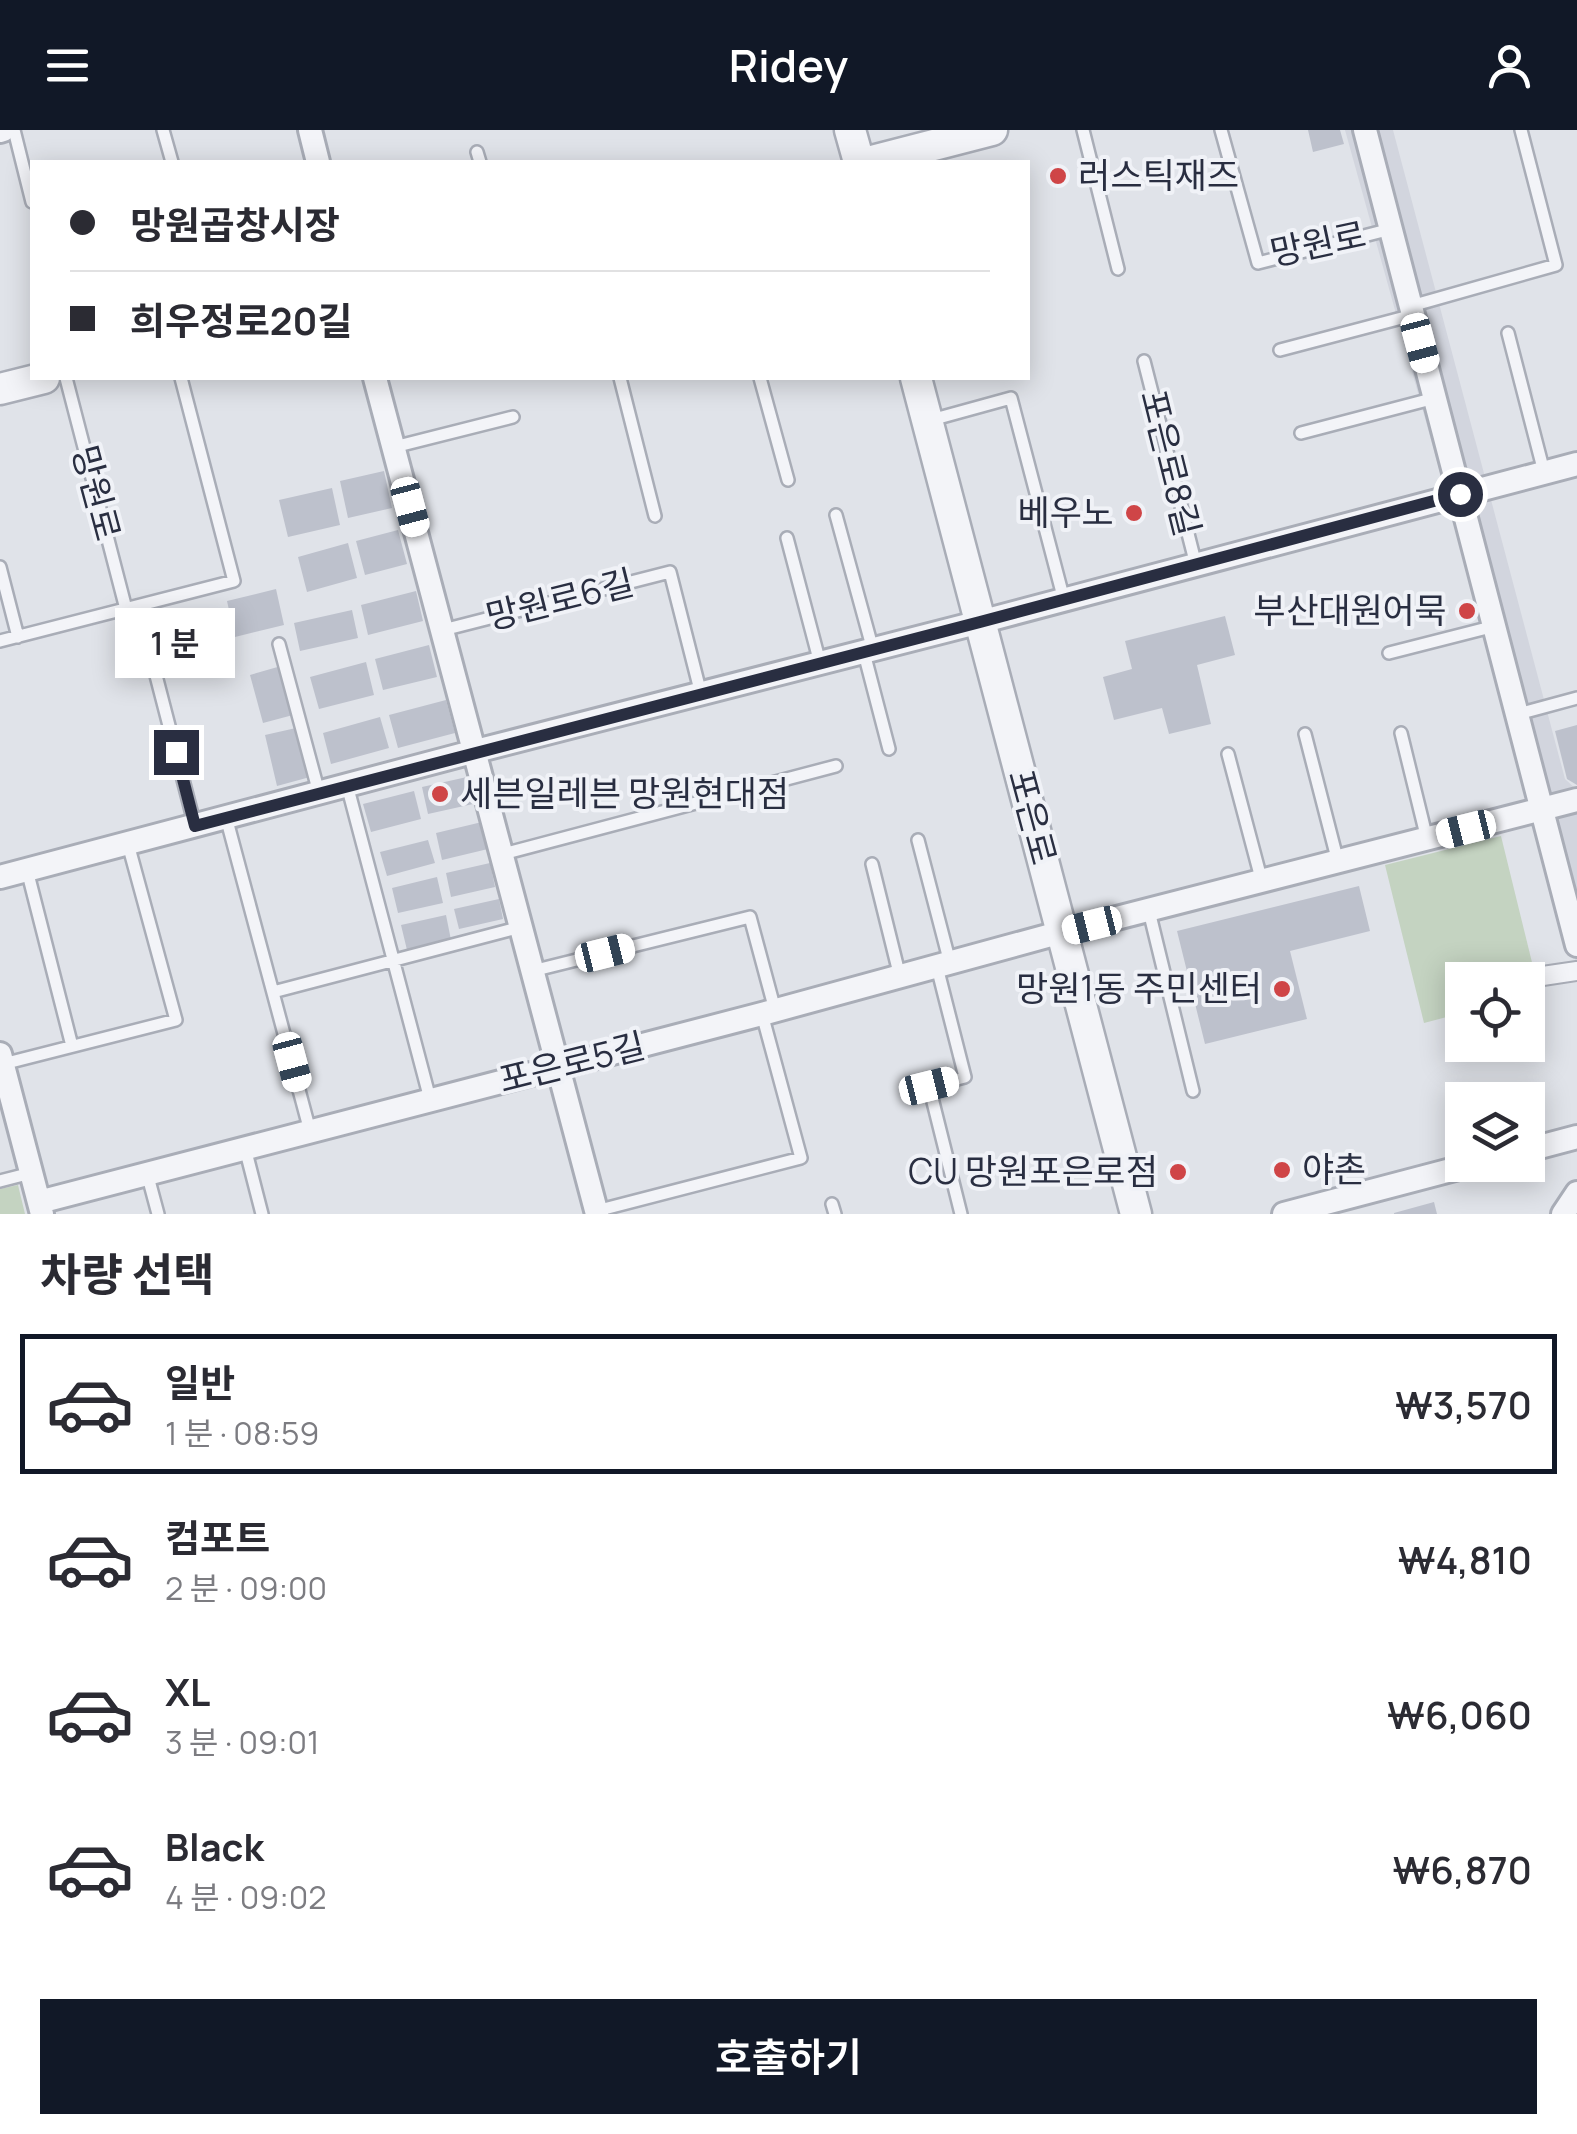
<!DOCTYPE html>
<html lang="ko">
<meta charset="utf-8">
<style>
:root{--surface:#fff;--page:#f2f2f3;--text:#2b2b33;--muted:#7c7c81;--line:#e1e1e2;--accent:#111827}
body{margin:0;font-family:Manrope,"Noto Sans KR",sans-serif;background:var(--page);color:var(--text);height:100vh;display:flex;flex-direction:column;font-size:38px;white-space:nowrap}
*{box-sizing:border-box;margin:0}
p{font-size:32px;color:var(--muted)}
.icon{flex:none;width:55px;height:55px;fill:none;stroke:currentColor;stroke-width:2;stroke-linecap:round;stroke-linejoin:round}
.map{position:relative;height:1084px;overflow:hidden}
.drawer{display:flex;flex-direction:column;background:var(--surface);flex:1}
.drawer>*{flex:none}
.guide{position:absolute;left:30px;top:30px;width:1000px;height:220px;border-radius:0px;box-shadow:0 5px 25px #0003;display:grid;align-content:center;height:220px;padding:0 40px;background:var(--surface)}
.fabs{position:absolute;left:1445px;top:832px;display:grid;gap:20px}
.fabs a{display:grid;place-items:center;width:100px;height:100px;border-radius:0px;background:var(--surface);box-shadow:0 5px 25px #0003;font-size:50px}
.end{position:absolute;width:45px;height:45px;margin:-22px;border:12px solid #292e41;background:#fff;box-shadow:0 0 0 5px #fff}
.from{border-radius:50%}
.bubble{position:absolute;height:70px;border-radius:0px;background:var(--surface);box-shadow:0 5px 25px #0003;font-size:32px;font-weight:600;line-height:70px;text-align:center}
.car{position:absolute;width:30px;height:60px;margin:-30px -15px;border-radius:12px;box-shadow:0 0 8px 2px #0007;background:linear-gradient(#fff 24%,#345 0 40%,#fff 0 76%,#345 0 86%,#fff 0)}
.guide b{display:flex;align-items:center;gap:35px;height:95px;font-size:38px}
.guide b+b{border-top:2px solid var(--line)}
.guide i{width:25px;height:25px;background:var(--text)}
ul{padding:0;list-style:none}
li{display:flex;align-items:center;gap:30px;height:140px;margin:0 20px 15px;padding:0 20px;border:5px solid transparent;border-radius:0px}
li div{flex:1}
li b{display:block;font-size:38px}
li em{font-style:normal;font-weight:600}
li.selected{border-color:var(--accent)}
li>.icon{width:90px;height:90px;stroke-width:1.5}
h2{padding:0 40px;font-size:45px;line-height:120px}
.cta{display:flex;gap:20px;margin-top:auto;padding:20px 40px}
.cta a{flex:1;height:115px;border-radius:0px;background:var(--accent);color:#fff;font-size:40px;font-weight:600;line-height:115px;text-align:center}
header{display:flex;justify-content:space-between;align-items:center;height:130px;padding:0 40px;background:var(--accent);color:#fff;font-size:45px;font-weight:600}
.map>svg:first-child{display:block}
</style>
<header><svg class="icon" aria-label="menu" viewBox="0 0 24 24"><path d="M4 6h16M4 12h16M4 18h16"/></svg>Ridey<svg class="icon" aria-label="person" viewBox="0 0 24 24"><circle cx="12" cy="8" r="4"/><path d="M4 21q1-7 8-7t8 7"/></svg></header>
<div class="map">
<svg width="1577" height="1084" viewBox="0 0 1577 1084">
<rect width="100%" height="100%" fill="#e0e3e9"/>
<path fill="#d2d5de" d="M1345,0H1393L1565,649L1577,660V836Z"/>
<path fill="#c4d3c1" d="M1501,706L1540,865L1528,868V850H1462V883L1424,893L1385,735Z
M18,1055L25,1084H0V1059Z"/>
<path fill="#bdc1cc" d="M1308,0H1340L1344,14L1313,22Z
M384,341L392,378L348,388L340,351Z
M332,358L340,395L288,407L279,370Z
M398,400L407,434L365,445L356,411Z
M348,413L357,448L307,462L298,427Z
M276,459L284,495L235,507L227,471Z
M416,461L423,491L368,505L361,475Z
M352,480L358,508L300,521L294,493Z
M1225,486L1235,525L1197,535L1211,594L1169,604L1162,578L1114,590L1103,547L1132,539L1125,511Z
M429,515L437,547L383,560L375,529Z
M366,532L374,565L319,579L310,547Z
M281,536L293,585L263,593L250,545Z
M446,570L455,603L398,618L389,585Z
M380,587L389,618L331,634L323,603Z
M1577,595V655L1567,649L1555,601Z
M296,598L310,647L277,656L265,605Z
M467,647L473,674L428,684L422,657Z
M414,661L421,689L371,702L363,674Z
M482,692L488,719L442,730L436,703Z
M428,710L435,733L387,746L380,722Z
M490,733L495,757L451,767L446,743Z
M437,747L443,773L398,783L392,758Z
M1359,756L1370,801L1290,821L1307,889L1205,914L1177,801Z
M499,769L503,789L459,799L454,779Z
M446,785L451,810L407,820L401,795Z
M1434,1072L1437,1084H1394V1083Z"/>
<g fill="none" stroke-linecap="round" stroke-linejoin="round">
<g stroke="#a9adb7" stroke-width="16">
<path id="service" d="M14,0L32,72
M163,0L172,32
M1083,0L1118,139
M1221,0L1258,133L1391,99
M477,22L480,32
M1411,176L1556,135L1521,0
M1508,203L1544,342
M1280,220L1413,185
M1144,231L1196,435
M66,248L126,479
M620,248L655,386
M760,248L788,350
M931,290L1011,268L1064,470
M1301,303L1435,268
M394,317L513,287
M836,385L873,520
M787,408L820,533
M0,437L18,507
M138,476L195,696
M443,500L670,442L701,564
M0,511L234,451L181,248
M279,514L319,663
M864,523L889,619
M1389,523L1495,496
M1518,584L1577,568
M1401,603L1427,709
M1305,604L1338,732
M1228,624L1262,752
M347,655L430,969
M226,687L310,1001
M918,710L950,833
M503,724L836,636
M872,734L900,847
M27,740L72,916
M1149,781L1193,961
M937,837L965,947L929,956L961,1084
M532,841L750,787L775,880
M273,862L521,797
M3,934L176,890L128,714
M245,1018L262,1084
M147,1043L158,1084
M0,1051L31,1043
M832,1074L835,1084
M596,1081L801,1028L762,884"/>
</g>
<g stroke="#a9adb7" stroke-width="22">
<path id="pedestrian" d="M1536,847L1577,841"/>
</g>
<g stroke="#a9adb7" stroke-width="28">
<path id="minor" d="M310,0L318,32
M1365,0L1577,815
M0,1L3,0
M375,248L597,1084
M0,747L476,621L980,492L1577,334
M0,924L42,1084
M1528,1020L1577,1007
M39,1072L762,884L1062,802L1577,670
M1284,1084L1470,1035
M1563,1084L1577,1063"/>
</g>
<g stroke="#a9adb7" stroke-width="35">
<path id="tertiary" d="M850,0L859,32
M868,32L992,0
M916,248L1136,1084
M0,259L44,248"/>
</g>
<use href="#service" stroke="#f3f4f8" stroke-width="11"/>
<use href="#pedestrian" stroke="#f3f4f8" stroke-width="18"/>
<use href="#minor" stroke="#f3f4f8" stroke-width="22"/>
<use href="#tertiary" stroke="#f3f4f8" stroke-width="30"/>
</g>
<g fill="none" stroke-linecap="round" stroke-linejoin="round">
<path stroke="#292e41" stroke-width="12" d="M176,622L195,696L980,492L1460,364"/>
</g>
<g fill="#cf4547" stroke="#f0f2f7" stroke-width="4">
<circle cx="1058" cy="46" r="10"/>
<circle cx="1134" cy="383" r="10"/>
<circle cx="1467" cy="481" r="10"/>
<circle cx="440" cy="664" r="10"/>
<circle cx="1282" cy="859" r="10"/>
<circle cx="1282" cy="1040" r="10"/>
<circle cx="1178" cy="1042" r="10"/>
</g>
<g text-anchor="middle" stroke-width="8" stroke-linejoin="round" paint-order="stroke">
<g font-size="35" fill="#292e41" stroke="#f0f2f7" text-anchor="end">
<text x="1078" y="58" text-anchor="start">러스틱재즈</text>
<text x="1114" y="395">베우노</text>
<text x="1447" y="493">부산대원어묵</text>
<text x="460" y="676" text-anchor="start">세븐일레븐 망원현대점</text>
<text x="1262" y="871">망원1동 주민센터</text>
<text x="1302" y="1052" text-anchor="start">야촌</text>
<text x="1158" y="1054">CU 망원포은로점</text>
</g>
<g font-size="35" fill="#292e41" stroke="#f0f2f7">
<text transform="translate(1318 114) rotate(-12)" y="12">망원로</text>
<text transform="translate(1170 333) rotate(76)" y="12">포은로8길</text>
<text transform="translate(96 363) rotate(75)" y="12">망원로</text>
<text transform="translate(560 470) rotate(-14)" y="12">망원로6길</text>
<text transform="translate(1032 687) rotate(75)" y="12">포은로</text>
<text transform="translate(572 933) rotate(-14)" y="12">포은로5길</text>
</g>
</g>
</svg>
<div class="fabs">
<a><svg class="icon" aria-label="locate" viewBox="0 0 24 24"><circle cx="12" cy="12" r="6"/><path d="M12 2v4M12 18v4M2 12h4M18 12h4"/></svg></a>
<a><svg class="icon" aria-label="layers" viewBox="0 0 24 24"><path d="M12 4l9 5-9 5-9-5zM3 14l9 5 9-5"/></svg></a>
</div>
<i class="end from" style="left:1460px;top:364px"></i>
<i class="end" style="left:176px;top:622px"></i>
<div class="bubble" style="left:115px;top:478px;width:120px">1 분</div>
<i class="car" style="left:1420px;top:213px;rotate:165deg"></i>
<i class="car" style="left:410px;top:377px;rotate:165deg"></i>
<i class="car" style="left:1466px;top:699px;rotate:256deg"></i>
<i class="car" style="left:1092px;top:795px;rotate:256deg"></i>
<i class="car" style="left:605px;top:823px;rotate:76deg"></i>
<i class="car" style="left:292px;top:932px;rotate:165deg"></i>
<i class="car" style="left:929px;top:956px;rotate:76deg"></i>
<div class="guide">
<b><i class="from"></i>망원곱창시장</b>
<b><i></i>희우정로20길</b>
</div>
</div>
<section class="drawer">
<h2>차량 선택</h2>
<ul>
<li class="selected"><svg class="icon" aria-label="car" viewBox="0 0 24 24"><path d="M5 17H2v-5l4-1 3-4h7l3 4 3 1v5h-3M9 17h6M6 11h13"/><circle cx="7" cy="17" r="2"/><circle cx="17" cy="17" r="2"/></svg><div><b>일반</b><p>1 분 · 08:59</p></div><em>₩3,570</em></li>
<li><svg class="icon" aria-label="car" viewBox="0 0 24 24"><path d="M5 17H2v-5l4-1 3-4h7l3 4 3 1v5h-3M9 17h6M6 11h13"/><circle cx="7" cy="17" r="2"/><circle cx="17" cy="17" r="2"/></svg><div><b>컴포트</b><p>2 분 · 09:00</p></div><em>₩4,810</em></li>
<li><svg class="icon" aria-label="car" viewBox="0 0 24 24"><path d="M5 17H2v-5l4-1 3-4h7l3 4 3 1v5h-3M9 17h6M6 11h13"/><circle cx="7" cy="17" r="2"/><circle cx="17" cy="17" r="2"/></svg><div><b>XL</b><p>3 분 · 09:01</p></div><em>₩6,060</em></li>
<li><svg class="icon" aria-label="car" viewBox="0 0 24 24"><path d="M5 17H2v-5l4-1 3-4h7l3 4 3 1v5h-3M9 17h6M6 11h13"/><circle cx="7" cy="17" r="2"/><circle cx="17" cy="17" r="2"/></svg><div><b>Black</b><p>4 분 · 09:02</p></div><em>₩6,870</em></li>
</ul>
<div class="cta"><a>호출하기</a></div>
</section>
